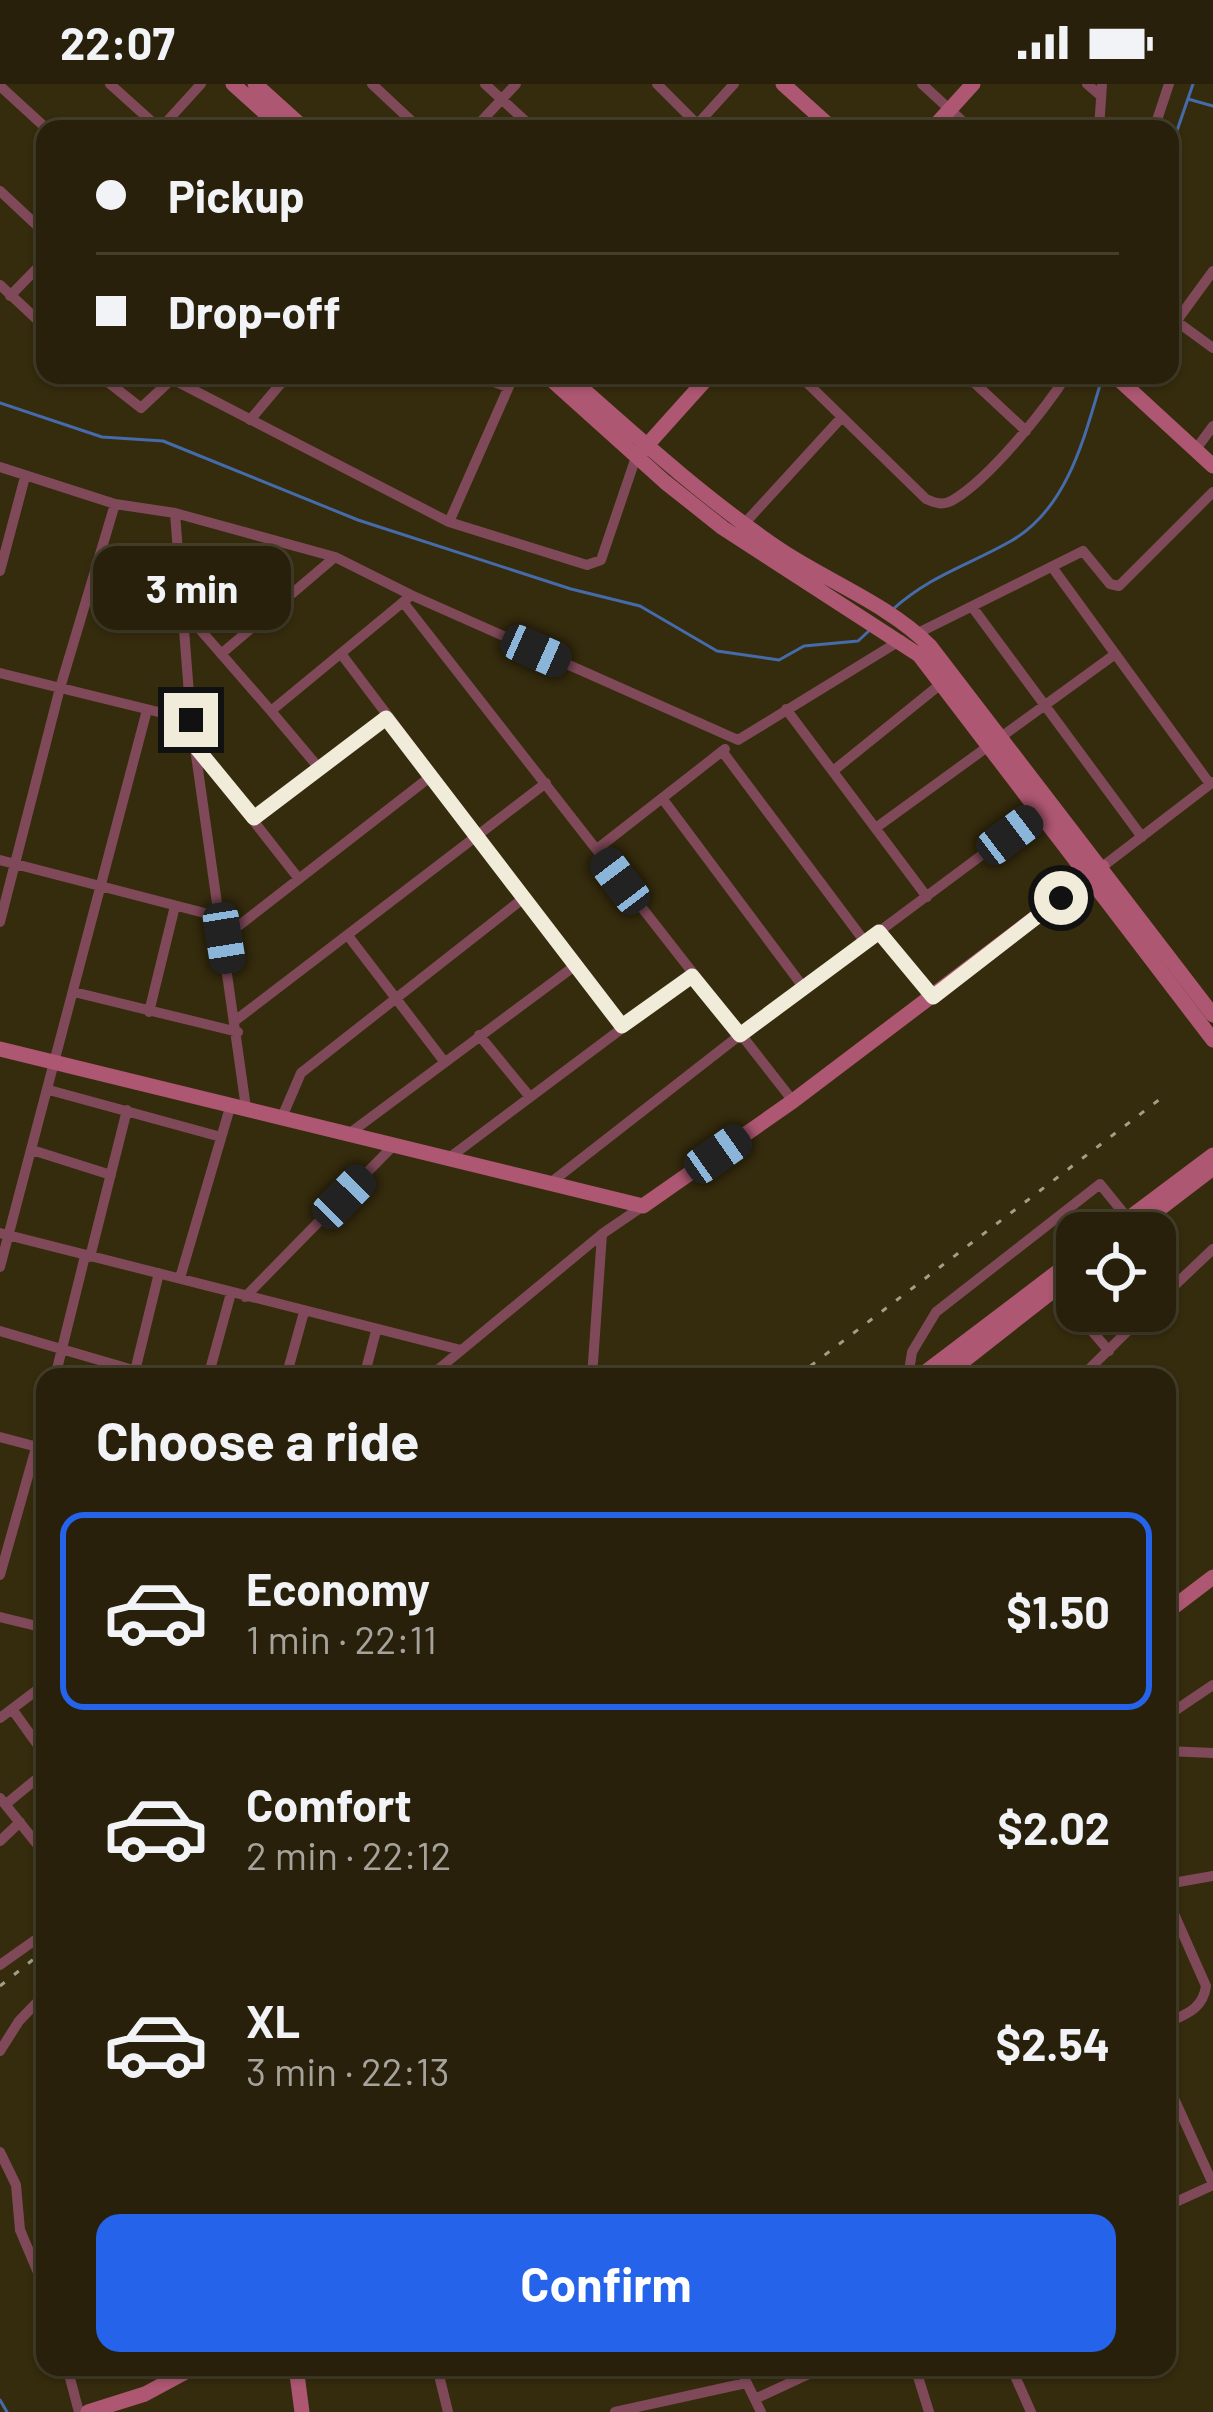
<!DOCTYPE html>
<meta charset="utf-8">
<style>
:root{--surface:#28200a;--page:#302813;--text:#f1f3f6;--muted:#a5a39c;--line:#443e2b;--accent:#2563eb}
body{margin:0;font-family:Barlow,sans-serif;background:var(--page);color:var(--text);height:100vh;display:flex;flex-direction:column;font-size:45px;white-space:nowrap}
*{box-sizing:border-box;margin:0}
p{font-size:39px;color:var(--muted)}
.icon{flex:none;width:66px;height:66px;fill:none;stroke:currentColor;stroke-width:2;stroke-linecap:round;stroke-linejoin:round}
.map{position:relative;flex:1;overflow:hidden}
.side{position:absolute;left:36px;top:1284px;width:1140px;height:1008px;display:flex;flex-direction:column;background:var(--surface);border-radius:24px;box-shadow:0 3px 9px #0004,0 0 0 3px var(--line)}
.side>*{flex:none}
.banner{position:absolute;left:36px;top:36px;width:1143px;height:264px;border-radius:24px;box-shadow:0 3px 9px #0004,0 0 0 3px var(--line);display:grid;align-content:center;height:264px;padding:0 60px;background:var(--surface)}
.tools{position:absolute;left:1056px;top:1128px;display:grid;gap:24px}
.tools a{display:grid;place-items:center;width:120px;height:120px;border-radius:24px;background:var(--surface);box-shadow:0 3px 9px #0004,0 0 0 3px var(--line);font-size:60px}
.end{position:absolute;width:54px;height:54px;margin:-27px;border:15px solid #f1ebda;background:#111;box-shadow:0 0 0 6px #111}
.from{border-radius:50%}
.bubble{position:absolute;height:84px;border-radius:24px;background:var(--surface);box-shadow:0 3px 9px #0004,0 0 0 3px var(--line);font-size:39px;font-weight:700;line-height:84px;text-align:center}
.car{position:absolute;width:36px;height:72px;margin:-36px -18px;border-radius:15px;box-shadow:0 0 9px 3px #0007;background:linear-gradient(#222 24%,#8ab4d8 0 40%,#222 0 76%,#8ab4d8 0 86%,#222 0)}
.banner b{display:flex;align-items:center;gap:42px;height:114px;font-size:45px}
.banner b+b{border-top:3px solid var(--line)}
.banner i{width:30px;height:30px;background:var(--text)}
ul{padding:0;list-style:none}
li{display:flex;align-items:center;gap:36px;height:198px;margin:0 24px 18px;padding:0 36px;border:6px solid transparent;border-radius:24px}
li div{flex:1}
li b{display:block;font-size:45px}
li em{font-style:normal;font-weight:700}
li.active{border-color:var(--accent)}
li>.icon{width:108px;height:108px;stroke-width:1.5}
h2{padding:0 60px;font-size:54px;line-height:144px}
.action{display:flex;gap:24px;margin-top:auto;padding:24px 60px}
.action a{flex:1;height:138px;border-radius:24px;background:var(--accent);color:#fff;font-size:48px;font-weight:700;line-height:138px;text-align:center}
.status{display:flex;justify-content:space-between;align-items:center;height:84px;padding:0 60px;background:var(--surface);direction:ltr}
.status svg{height:33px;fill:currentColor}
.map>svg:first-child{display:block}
</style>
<div class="status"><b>22:07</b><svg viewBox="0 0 49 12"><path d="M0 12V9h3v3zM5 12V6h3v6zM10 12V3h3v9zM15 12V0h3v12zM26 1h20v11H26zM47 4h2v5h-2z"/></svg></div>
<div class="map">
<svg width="1213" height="2328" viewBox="0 0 1213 2328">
<rect width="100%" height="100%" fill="#352b0d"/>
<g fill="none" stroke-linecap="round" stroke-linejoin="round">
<path stroke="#466bab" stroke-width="3" d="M1188,15L1213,22
M1170,67L1193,0
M0,319L102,353L163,357L358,436L571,505L640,522L717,567L779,576L804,562L858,557L871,545
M892,526C931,491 967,482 1011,457C1069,424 1085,350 1103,291
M0,2316L7,2328"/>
<path stroke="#804959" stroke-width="10" d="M110,0L160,45
M372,0L420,45
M485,0L534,45
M657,0L697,40
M922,0L971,45
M1087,0L1101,12
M0,2L47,45
M160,45L201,0
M474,45L516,0
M693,45L734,0
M1099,45L1102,0
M1154,45L1169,0
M0,107L45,149
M0,201L45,243
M10,212L45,176
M1176,237L1213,264
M1170,246L1213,187
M99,291L141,324L173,294
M474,291L508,303
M799,291L926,415C935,419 943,422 953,416C989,395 1044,327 1067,291
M966,291L1026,347
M172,295L449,438L587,481L601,476L636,373
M250,336L288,291
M1196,365L1213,342
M0,383L115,420L175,429L191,636L246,1024
M175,429L335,473L411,511L738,656L901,556
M449,438L514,291
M744,440L842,333
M1052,483L1210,700
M0,487L25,393
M403,518L793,1017
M973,524L1142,753
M184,527L271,627L408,514
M918,549L1083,467L1110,500L1119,502L1213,408
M221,570L335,473
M342,571L622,942
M0,589L191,636
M786,625L927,813
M271,627L319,684L386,634
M197,665L299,795
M722,667L865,858
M833,687L942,599
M662,714L804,904
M254,734L319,684
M877,743L1114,571
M597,765L725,665
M0,776L220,833
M1102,783L1213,698
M0,838L60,604L115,420
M879,848L933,913
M349,853L443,976
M223,854L430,693
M74,908L238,948
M149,928L175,822
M236,936L546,699
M479,951L530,1013
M49,1006L221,1053
M282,1033L301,989L525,813
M350,1049L576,881
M32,1066L111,1091
M449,1074L692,892
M549,1100L740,951L1041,727
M0,1149L461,1266
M1155,1170L1177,1198
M90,1173L127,1026
M0,1183L147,626
M180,1194L231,1020
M1056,1205L1109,1267
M245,1213L394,1061
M1155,1220L1213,1165
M0,1247L157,1293
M959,1281L973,1293
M134,1291L159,1189
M55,1293L85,1172
M208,1293L231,1209
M286,1293L304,1228
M364,1293L376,1247
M429,1293L602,1150L643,1122
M592,1293L602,1150
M908,1293L912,1268L936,1228L1100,1100L1130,1137
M1081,1293L1148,1227
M0,1353L45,1365
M0,1491L45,1332
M0,1533L45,1544
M12,1625L45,1671
M1167,1632L1213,1601
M0,1634L45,1600
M1167,1667L1213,1669
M0,1714L45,1770
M6,1720L45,1688
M0,1757L20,1738
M1167,1800L1213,1792
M1167,1814L1206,1902C1203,1925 1186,1930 1167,1939
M0,1881L45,1849
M0,1967L19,1937L45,1910
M1167,1999L1213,2100
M0,2068L16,2101L20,2146L45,2205
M1167,2122L1213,2101
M67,2283L79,2328
M437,2283L448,2328
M739,2283L761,2328
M915,2283L929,2328
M1011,2283L1031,2328
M755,2315L824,2283
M615,2328L746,2299"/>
<path stroke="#ad5772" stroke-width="15" d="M233,0L283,45
M255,0L305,45
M783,0L833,45
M932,45L973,0
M546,291L665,398L723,444L919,571L1213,956
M567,291C637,353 705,415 782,467C831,499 889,521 930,562L1213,931
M1114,291L1213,382
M640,369L710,291
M0,965L643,1122L793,1017L1102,783
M1109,1149L1213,1071
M1128,1149L1213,1084
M919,1293L1077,1173
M943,1293L1077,1188
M1167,1528L1213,1493
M296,2283L302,2328
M88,2328L145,2310L195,2283"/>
<path stroke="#a49d87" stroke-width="3" stroke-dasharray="6 12" stroke-linecap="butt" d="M796,1293L1164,1012
M0,1902L45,1866"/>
</g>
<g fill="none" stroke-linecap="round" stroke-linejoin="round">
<path stroke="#f1ebda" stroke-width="15" d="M191,636L195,662L254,734L386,634L622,942L692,892L740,951L879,848L933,913L1061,814"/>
</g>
</svg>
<div class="tools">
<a><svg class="icon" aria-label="locate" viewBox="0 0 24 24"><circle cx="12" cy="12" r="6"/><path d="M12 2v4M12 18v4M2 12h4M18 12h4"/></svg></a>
</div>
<i class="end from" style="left:1061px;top:814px"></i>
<i class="end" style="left:191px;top:636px"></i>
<div class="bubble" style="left:93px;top:462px;width:198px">3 min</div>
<i class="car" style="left:536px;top:567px;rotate:114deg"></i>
<i class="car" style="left:1010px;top:751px;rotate:53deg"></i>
<i class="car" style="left:620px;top:797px;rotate:323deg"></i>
<i class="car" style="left:224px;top:854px;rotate:171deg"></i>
<i class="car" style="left:718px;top:1070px;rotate:55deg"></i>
<i class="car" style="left:344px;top:1113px;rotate:44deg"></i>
<div class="banner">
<b><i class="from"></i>Pickup</b>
<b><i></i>Drop-off</b>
</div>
<section class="side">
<h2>Choose a ride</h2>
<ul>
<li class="active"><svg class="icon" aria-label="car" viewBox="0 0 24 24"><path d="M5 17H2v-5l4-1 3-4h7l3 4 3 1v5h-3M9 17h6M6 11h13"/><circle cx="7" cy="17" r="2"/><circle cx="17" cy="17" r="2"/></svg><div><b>Economy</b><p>1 min · 22:11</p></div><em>$1.50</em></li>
<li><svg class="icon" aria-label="car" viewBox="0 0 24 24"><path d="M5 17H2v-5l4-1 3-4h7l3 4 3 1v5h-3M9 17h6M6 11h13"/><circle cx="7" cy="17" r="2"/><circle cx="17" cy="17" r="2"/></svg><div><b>Comfort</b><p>2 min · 22:12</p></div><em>$2.02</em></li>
<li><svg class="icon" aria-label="car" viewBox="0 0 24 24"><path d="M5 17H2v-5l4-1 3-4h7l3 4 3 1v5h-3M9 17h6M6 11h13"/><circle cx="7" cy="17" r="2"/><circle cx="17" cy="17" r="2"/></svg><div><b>XL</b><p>3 min · 22:13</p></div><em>$2.54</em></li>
</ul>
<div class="action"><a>Confirm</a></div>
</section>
</div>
